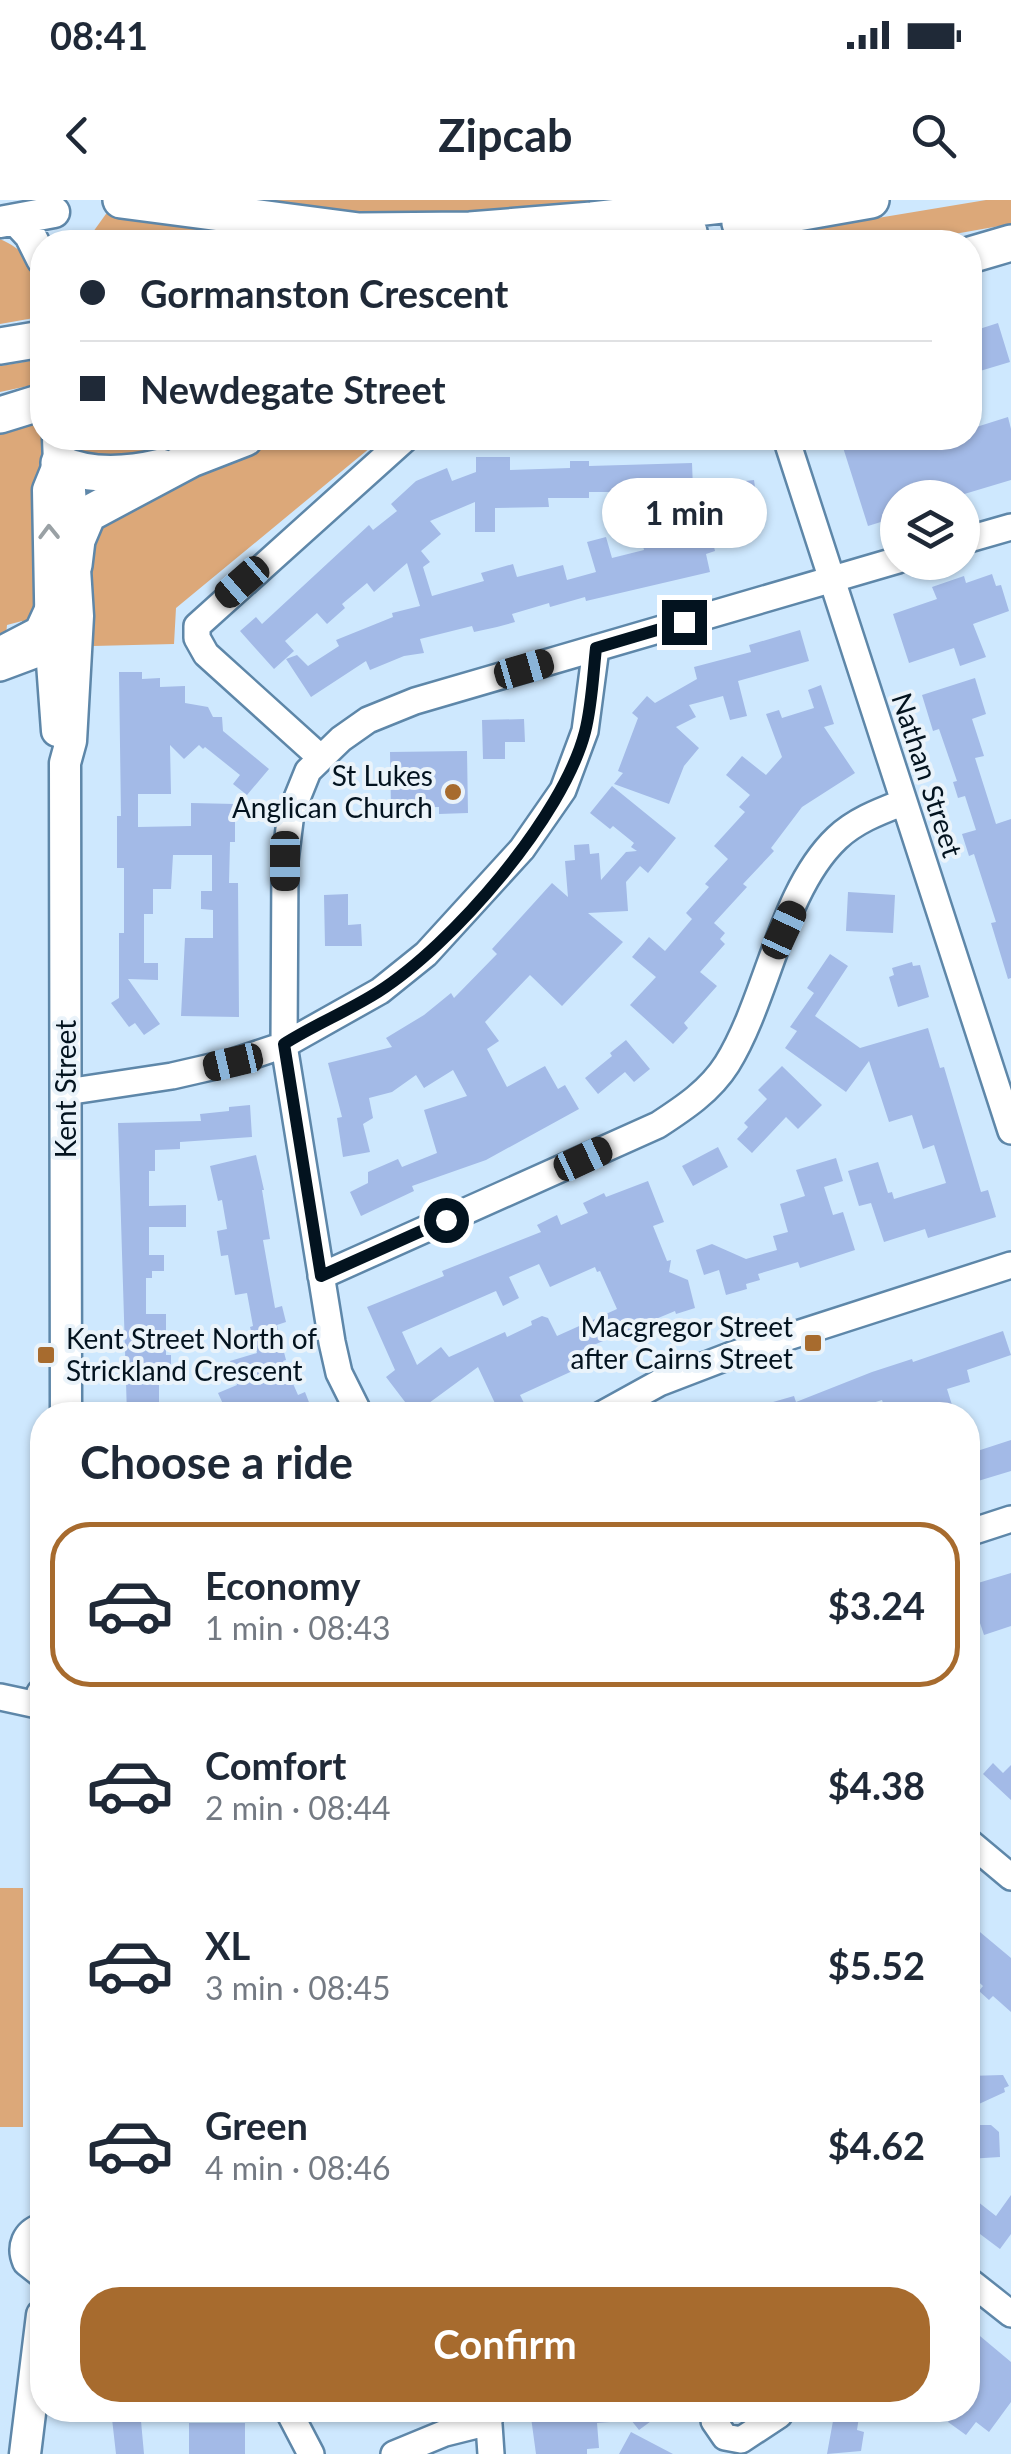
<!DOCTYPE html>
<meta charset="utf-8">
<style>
:root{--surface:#fff;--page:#f6f6f7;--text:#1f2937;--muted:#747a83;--line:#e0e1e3;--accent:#a76b2e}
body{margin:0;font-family:Lato,sans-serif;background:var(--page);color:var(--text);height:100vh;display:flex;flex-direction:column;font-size:38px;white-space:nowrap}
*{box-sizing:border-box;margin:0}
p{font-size:32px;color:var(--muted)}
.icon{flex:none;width:55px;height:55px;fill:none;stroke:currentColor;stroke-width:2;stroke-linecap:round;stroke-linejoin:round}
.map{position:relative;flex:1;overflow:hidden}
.side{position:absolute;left:30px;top:1202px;width:950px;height:1020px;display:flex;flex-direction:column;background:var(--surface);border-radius:40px;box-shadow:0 2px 8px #0004}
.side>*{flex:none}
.guide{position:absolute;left:30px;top:30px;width:952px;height:220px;border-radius:40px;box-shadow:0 2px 8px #0004;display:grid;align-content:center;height:220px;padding:0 50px;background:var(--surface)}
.controls{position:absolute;left:880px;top:280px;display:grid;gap:20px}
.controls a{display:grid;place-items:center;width:100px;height:100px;border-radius:50%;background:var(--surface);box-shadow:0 2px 8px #0004;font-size:50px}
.end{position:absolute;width:45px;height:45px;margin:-22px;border:12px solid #03131f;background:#fff;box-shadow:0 0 0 5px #fff}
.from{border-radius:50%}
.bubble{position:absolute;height:70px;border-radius:35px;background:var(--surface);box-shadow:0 2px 8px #0004;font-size:32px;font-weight:700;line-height:70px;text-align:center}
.car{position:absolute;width:30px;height:60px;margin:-30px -15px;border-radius:12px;box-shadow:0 0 8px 2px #0007;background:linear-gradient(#222 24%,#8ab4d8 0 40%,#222 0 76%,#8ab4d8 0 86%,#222 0)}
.guide b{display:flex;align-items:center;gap:35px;height:95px;font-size:38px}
.guide b+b{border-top:2px solid var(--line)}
.guide i{width:25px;height:25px;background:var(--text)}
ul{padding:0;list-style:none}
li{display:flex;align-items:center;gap:30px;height:165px;margin:0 20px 15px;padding:0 30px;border:5px solid transparent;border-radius:40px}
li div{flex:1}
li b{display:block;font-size:38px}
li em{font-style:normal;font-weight:700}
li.active{border-color:var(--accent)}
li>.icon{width:90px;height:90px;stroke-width:1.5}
h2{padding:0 50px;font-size:45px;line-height:120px}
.primary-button{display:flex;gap:20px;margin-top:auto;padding:20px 50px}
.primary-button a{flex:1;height:115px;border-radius:40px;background:var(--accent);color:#fff;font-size:40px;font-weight:700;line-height:115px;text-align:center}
.status{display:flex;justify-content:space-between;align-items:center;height:70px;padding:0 50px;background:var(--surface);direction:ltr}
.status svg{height:28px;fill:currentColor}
header{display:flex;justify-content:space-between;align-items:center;height:130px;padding:0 50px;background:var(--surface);font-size:45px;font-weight:700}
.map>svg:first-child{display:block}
</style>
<div class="status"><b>08:41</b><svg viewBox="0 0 49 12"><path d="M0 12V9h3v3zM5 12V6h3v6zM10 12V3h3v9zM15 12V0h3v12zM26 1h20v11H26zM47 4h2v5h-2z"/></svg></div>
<header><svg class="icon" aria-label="back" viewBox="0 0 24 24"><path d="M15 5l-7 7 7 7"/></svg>Zipcab<svg class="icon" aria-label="search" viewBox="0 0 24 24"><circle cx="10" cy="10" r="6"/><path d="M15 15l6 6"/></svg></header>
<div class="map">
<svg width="1011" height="2254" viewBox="0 0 1011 2254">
<rect width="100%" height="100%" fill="#cee8fe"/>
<path fill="#dca879" d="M116,0H682L452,42H93V32Z
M986,0H1011V24L909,42H734Z
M0,39C40,57 38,79 34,118L0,124Z
M42,159V183L0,192V166Z
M42,222V238H382L176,408L174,444L93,446V403L38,402L25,431L22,421L7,425L6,435L0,437V232Z
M0,1688H23V1927H0Z"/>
<path fill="#a3bae7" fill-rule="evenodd" d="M998,123L1010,162L970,174V132Z
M1008,217L1011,229V280L951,298H898V309L882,314L884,321L868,326L840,238H970V229Z
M476,257H510V270L570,268V261H589V266L692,263L693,289H649V314H623V292H589V298H548L549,307L495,308V332H475V302L430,321L441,334L421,351L430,362L423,367L432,396L484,381L481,373L513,364L517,377L563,365L567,380L596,372L587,342L606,337L612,358L644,350L641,339L659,335L661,342L710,330L715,351L706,354L710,372L586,401L585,397L550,407L549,403L512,414L515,422L497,427L474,432L472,426L420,439L424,453L404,456L370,470L366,461L311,497L286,459L297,455L308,466L339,446L336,440L393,417L392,413L420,406L407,363L374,392L367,383L342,404L345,408L327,424L317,413L285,441L294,451L274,469L240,431L256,417L262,424L369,325L373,330L397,311L391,304L416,281L447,268L452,281L476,272Z
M754,280L761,330L736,334L729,283Z
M992,374L996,386L1001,385L1009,411L973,424L986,457L960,466L954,448L909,463L893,414L937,399L932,387L964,376L966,383Z
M800,430L809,461L738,481L747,516L730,520L723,496L689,505L696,517L676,527L699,548L684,566L669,604L614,584L623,573L618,571L638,518L632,513L647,496L655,503L697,479L694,467L751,452L749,445Z
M119,472H142V479L160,478V487L185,486V503L208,507L213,517H222L223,531L269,569L247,595L233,584L240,575L205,547L203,549L199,545L184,559L170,545L171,594H138V627L191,626V603L235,604V642H230L229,683H238L239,817L181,816L185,738H213V710L201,709V691H212V655H173L171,689H153V714H144V763H158V780L128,779L160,824L144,835L135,823L129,827L111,803L119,798V733H124V668H117V616H121Z
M975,478L986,514L972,519L984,556L975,558L996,624L1011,619V778L1008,779L991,723L996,722L974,654L969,656L962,634L976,630L965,596L958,598L953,582L957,581L939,529L933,531L922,495Z
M821,485L834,524L824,527L855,573L802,607L771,648L774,651L743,684L747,687L714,723L725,733L720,739L725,744L700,772L717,786L684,823L688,828L673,844L630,805L656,777L632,757L649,737L665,751L692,719L686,713L709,687L705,684L728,659L714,646L745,612L739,607L750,595L726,575L742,556L766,575L782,557L766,514L779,510L782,518L814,508L808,490Z
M524,519L525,542H505V559H483L482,520Z
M467,551L468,613L439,614V607L391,608L390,552Z
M612,586L676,638L648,673L640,666L626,682L628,711L588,713L623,742L562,806L530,775L485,822L499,841L487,849L507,887L545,866L558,889L565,885L579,909L486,960L412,986L414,991L361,1016L350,992L368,983V972L398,959L402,967L437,953L424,910L467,896L453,870L424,888L416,875L392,892L369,898L373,918L363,924L370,952L343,957L337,918L342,917L328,863L392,847L386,838L424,815L451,793L454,798L497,754L492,749L552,683L568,697L565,661L575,660L574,645L589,644L590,654L599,653L601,680L626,652L637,651L631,647L634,643L613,626L610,629L590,613Z
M848,692L895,695L893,733L846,731Z
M348,694V725L361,724L362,746H325L324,695Z
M830,754L848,766L815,816L860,848L928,828L940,868L944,867L981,992L988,990L996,1017L928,1038L925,1029L884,1042L871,1003L859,1006L848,971L878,962L888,993L892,992L894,999L946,983L934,945L923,949L912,915L889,922L869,861L846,892L785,848L797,831L790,827L814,793L807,788Z
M912,762L913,766L920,765L929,797L898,807L889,777L894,775L892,768Z
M626,840L650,869L634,882L625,872L598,894L585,878L612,856L610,853Z
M782,866L822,905L798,929L786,917L752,953L737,939L748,927L744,923L767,899L758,890Z
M250,905L252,937L180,942V949L155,950V971H149V1006L186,1005V1027H149V1055H164V1071H152V1078H146V1114H166V1155H171V1173H159V1215H127L118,923L201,921L200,914L229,911V907Z
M718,947L728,967L693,986L682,966Z
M256,955L264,990H262L270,1039L263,1040L275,1108L282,1106L286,1122L277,1125L286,1160L283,1161L298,1195L305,1192L312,1210L300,1215H200L223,1204L218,1193L237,1185L230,1161L257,1153L250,1127L253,1126L247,1093L235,1095L228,1055L221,1056L217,1031L227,1029L222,1000L218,1001L210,966Z
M836,958L843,981L824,987L833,1015L843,1012L855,1050L800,1068L798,1062L758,1074L760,1080L746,1084L747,1089L726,1095L719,1070L704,1075L696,1050L712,1044L746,1059L777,1050L773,1036L788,1032L780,1004L805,996L796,970Z
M648,981L664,1022L653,1026L667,1061L671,1060L669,1072L688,1080L695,1108L676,1114L675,1111L572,1154L579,1168L520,1195L524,1203L500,1214L478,1167L429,1203L432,1208L422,1215H415L386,1177L395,1170L367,1107L444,1076L442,1071L541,1032L537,1025L557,1015L561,1025L588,1013L583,1003L604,993L606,997ZM539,1064L550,1087L595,1067L597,1072L600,1071L617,1109L557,1136L548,1118L542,1116L531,1121L532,1125L507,1137L505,1132L449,1157L441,1147L417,1165L402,1132L496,1091L503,1106L519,1098L509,1077Z
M1003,1131L1011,1155L967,1170L970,1182L947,1189L952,1205L929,1212L887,1215L882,1200L857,1208L859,1215H746V1212L773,1202L794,1196L796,1202L872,1172L912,1159L913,1162Z
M1011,1240V1271L978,1281L976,1274L968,1276V1254Z
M1011,1373V1426L984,1435L974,1405L968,1407V1386Z
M993,1563L1003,1573L1011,1565V1600L983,1574Z
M968,1722L1011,1758V1812L993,1796L989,1800L979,1791L983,1786L968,1772Z
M1003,1875L1009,1886L1004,1888L1005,1892L968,1909V1876Z
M968,1925H991L999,1932L1000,1957L968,1959Z
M968,1994L996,2016L1011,1995V2034L1000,2049L968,2025Z
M968,2126L1011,2162V2202L989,2232L976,2222L966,2235L948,2222L957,2210H968Z
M111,2210H140L144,2254H116Z
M530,2210H623V2221L597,2223L599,2248L587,2249V2254H536Z
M623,2210H666L639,2230Z
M835,2210H860L857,2230L864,2232L861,2251L827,2254Z
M189,2223H245V2254H189Z
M631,2232L673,2254H619Z"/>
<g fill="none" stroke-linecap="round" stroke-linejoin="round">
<g stroke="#5e87a9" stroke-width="30">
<path id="minor" d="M786,238L1011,931
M962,341L1011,327
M0,450L38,430L50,404
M0,468L51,449
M321,558L206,454L197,438V426L406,238
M66,892L172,876L233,862L284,845L380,791L426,754L522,649L563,590L585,531L596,448
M321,1076L658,925C684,908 710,891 727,864C768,798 781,691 837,638C856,620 881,611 904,602
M360,1215L339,1173L332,1142L284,845L285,661L291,613L308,571L341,539L368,520L415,501L898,360
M601,1215L659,1183L732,1155L1011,1065
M968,1333L1011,1319
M0,1497L42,1506
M968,1641L1011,1677
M968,2080L1011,2114
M288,2210L311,2254
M488,2210L491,2254
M715,2210L714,2221L725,2237L741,2240L779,2215V2210
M394,2254L445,2233L489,2222"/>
</g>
<g stroke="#5e87a9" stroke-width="35">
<path id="major" d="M16,20L30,35L42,59
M0,22L54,12
M58,238L59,263L70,290L78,416L71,541L65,563L66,1215
M57,531L51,449L48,290L59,263
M42,1494V1503
M42,2029C27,2034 22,2047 28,2061L42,2072
M25,2254L42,2115"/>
</g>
<g stroke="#5e87a9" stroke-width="40">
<path id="highway" d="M121,0L359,31L470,30L592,20L766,0
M740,23L871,0
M626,42L689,32
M970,55L1011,43
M0,146L42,139
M0,215L42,202
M59,263C91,278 127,275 161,267
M74,365L77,340L88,314L191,259L245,238"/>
</g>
<use href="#minor" stroke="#fff" stroke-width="25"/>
<use href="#major" stroke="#fff" stroke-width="30"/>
<use href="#highway" stroke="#fff" stroke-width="35"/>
</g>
<defs><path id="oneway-chevron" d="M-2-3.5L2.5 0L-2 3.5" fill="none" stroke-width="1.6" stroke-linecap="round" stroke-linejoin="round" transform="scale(2.5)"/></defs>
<use stroke="#9aa1a5" href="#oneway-chevron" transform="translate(49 332) rotate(-91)"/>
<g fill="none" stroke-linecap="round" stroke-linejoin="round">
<path stroke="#03131f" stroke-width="12" d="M446,1020L321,1076L284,844C314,825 348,811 378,792C452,745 563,617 585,532C592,505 593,475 596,448L684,422"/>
</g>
<g fill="#a76b2e" stroke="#eaf3fa" stroke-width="4">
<circle cx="453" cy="592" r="10"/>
<rect x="803" y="1133" width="20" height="20" rx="5"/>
<rect x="36" y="1145" width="20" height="20" rx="5"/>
</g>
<g text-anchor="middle" stroke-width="8" stroke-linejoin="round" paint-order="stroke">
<g font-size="28" fill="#03131f" stroke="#eaf3fa">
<text transform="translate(927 575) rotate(72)" y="10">Nathan Street</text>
<text transform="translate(66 889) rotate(-90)" y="10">Kent Street</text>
</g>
<g font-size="28" fill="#03131f" stroke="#eaf3fa" text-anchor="end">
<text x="433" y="586">St Lukes<tspan x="433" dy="32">Anglican Church</tspan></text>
<text x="793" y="1137">Macgregor Street<tspan x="793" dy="32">after Cairns Street</tspan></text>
<text x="66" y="1149" text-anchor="start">Kent Street North of<tspan x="66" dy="32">Strickland Crescent</tspan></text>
</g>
</g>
</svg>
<div class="controls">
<a><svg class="icon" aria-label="layers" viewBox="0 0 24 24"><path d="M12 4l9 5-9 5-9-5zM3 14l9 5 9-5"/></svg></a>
</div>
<i class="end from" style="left:446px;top:1020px"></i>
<i class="end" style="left:684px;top:422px"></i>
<div class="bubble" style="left:602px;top:278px;width:165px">1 min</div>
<i class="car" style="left:242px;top:382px;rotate:229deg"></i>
<i class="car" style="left:524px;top:469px;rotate:74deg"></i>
<i class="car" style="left:285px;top:661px;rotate:180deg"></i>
<i class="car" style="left:784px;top:730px;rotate:25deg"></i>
<i class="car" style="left:233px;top:862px;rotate:257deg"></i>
<i class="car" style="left:583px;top:959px;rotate:65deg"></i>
<div class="guide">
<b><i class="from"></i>Gormanston Crescent</b>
<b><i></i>Newdegate Street</b>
</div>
<section class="side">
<h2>Choose a ride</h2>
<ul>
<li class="active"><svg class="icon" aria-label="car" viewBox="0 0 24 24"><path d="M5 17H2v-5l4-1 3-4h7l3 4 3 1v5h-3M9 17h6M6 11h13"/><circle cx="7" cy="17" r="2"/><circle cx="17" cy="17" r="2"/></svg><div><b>Economy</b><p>1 min · 08:43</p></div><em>$3.24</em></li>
<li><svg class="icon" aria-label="car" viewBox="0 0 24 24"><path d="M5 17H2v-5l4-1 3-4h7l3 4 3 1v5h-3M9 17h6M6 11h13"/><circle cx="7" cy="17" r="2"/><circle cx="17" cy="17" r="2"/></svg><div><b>Comfort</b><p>2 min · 08:44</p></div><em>$4.38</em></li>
<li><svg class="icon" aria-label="car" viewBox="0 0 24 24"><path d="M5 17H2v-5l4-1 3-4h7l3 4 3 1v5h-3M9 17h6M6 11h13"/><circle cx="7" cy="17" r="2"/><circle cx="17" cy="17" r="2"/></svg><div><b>XL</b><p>3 min · 08:45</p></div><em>$5.52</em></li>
<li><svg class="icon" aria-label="car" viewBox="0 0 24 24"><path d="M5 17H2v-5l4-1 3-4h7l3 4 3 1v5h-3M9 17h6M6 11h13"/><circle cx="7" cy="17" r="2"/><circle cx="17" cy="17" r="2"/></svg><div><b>Green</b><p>4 min · 08:46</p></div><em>$4.62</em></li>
</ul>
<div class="primary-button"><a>Confirm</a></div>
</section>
</div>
